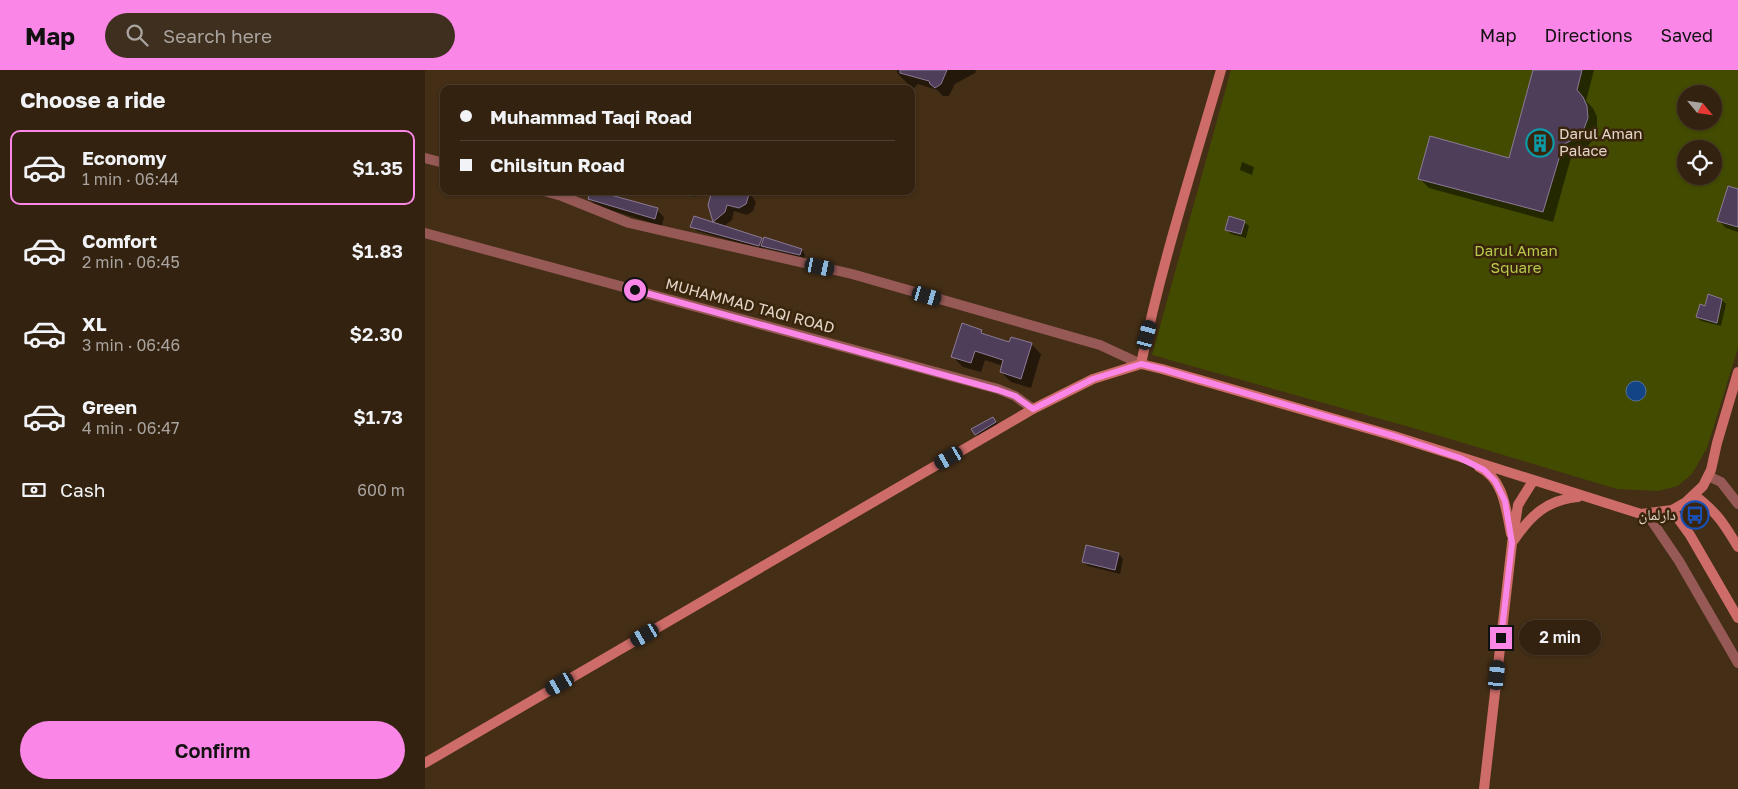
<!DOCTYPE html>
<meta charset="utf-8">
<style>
:root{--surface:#332210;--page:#3e2f1e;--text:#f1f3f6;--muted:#a9a49f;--line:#4e3f30;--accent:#fa87e8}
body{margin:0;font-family:"Golos Text","Noto Naskh Arabic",sans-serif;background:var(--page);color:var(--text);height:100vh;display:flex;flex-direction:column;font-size:19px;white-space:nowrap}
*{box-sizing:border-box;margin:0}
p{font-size:16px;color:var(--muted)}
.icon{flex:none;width:28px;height:28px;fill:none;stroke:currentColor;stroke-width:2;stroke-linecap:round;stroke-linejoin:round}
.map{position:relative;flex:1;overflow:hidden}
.side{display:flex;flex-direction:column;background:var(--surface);width:425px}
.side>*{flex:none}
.banner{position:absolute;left:15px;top:15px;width:475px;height:110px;border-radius:10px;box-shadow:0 1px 4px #0004,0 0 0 1px var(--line);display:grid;align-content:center;height:110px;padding:0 20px;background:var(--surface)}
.needle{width:32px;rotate:119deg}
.fabs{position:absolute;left:1252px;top:15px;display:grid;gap:10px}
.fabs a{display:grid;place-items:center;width:45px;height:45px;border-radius:50%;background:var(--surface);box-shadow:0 1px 4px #0004,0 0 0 1px var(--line);font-size:25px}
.end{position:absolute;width:22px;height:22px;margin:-11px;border:6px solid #fa87e8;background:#111;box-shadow:0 0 0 2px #111}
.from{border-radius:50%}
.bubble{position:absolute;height:35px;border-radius:18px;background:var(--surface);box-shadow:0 1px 4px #0004,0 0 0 1px var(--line);font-size:16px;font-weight:600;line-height:35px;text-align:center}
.car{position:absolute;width:15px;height:30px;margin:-15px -8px;border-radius:6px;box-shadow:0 0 4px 1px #0007;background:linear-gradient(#222 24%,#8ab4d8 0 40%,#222 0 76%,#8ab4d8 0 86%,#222 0)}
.banner b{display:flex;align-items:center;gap:18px;height:48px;font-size:19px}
.banner b+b{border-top:1px solid var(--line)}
.banner i{width:12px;height:12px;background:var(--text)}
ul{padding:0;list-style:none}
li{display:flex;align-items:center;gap:15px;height:75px;margin:0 10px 8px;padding:0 10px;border:2px solid transparent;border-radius:10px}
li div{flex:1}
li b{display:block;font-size:19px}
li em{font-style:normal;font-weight:600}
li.current{border-color:var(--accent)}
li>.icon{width:45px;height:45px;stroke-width:1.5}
h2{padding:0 20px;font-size:22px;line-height:60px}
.pay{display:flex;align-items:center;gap:12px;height:55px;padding:0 20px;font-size:19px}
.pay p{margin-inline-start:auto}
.cta{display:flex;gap:10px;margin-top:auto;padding:10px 20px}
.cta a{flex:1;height:58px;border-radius:30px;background:var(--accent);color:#111;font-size:20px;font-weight:600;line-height:58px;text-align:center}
header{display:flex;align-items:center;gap:30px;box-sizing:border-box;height:70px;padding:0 25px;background:var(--accent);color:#111}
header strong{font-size:24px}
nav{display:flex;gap:28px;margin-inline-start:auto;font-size:18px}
.search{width:350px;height:45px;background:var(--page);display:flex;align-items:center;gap:12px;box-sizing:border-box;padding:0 18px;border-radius:28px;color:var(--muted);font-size:19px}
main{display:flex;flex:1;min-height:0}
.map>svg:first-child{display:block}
</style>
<header>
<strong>Map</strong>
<div class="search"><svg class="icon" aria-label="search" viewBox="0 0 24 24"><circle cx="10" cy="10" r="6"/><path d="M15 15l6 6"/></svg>Search here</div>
<nav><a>Map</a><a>Directions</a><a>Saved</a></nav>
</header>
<main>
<section class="side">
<h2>Choose a ride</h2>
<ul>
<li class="current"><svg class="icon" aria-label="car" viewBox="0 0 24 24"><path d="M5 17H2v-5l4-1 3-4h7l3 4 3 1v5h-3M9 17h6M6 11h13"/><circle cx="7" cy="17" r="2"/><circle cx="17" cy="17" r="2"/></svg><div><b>Economy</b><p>1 min · 06:44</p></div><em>$1.35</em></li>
<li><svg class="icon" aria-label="car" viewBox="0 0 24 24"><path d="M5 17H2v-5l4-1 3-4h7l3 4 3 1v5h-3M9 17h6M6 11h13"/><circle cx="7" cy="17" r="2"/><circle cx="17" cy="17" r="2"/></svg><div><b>Comfort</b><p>2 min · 06:45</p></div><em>$1.83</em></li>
<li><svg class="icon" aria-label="car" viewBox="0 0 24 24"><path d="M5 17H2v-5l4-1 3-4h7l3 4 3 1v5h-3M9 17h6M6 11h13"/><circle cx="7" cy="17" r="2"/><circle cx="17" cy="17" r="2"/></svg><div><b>XL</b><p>3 min · 06:46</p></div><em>$2.30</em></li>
<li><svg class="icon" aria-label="car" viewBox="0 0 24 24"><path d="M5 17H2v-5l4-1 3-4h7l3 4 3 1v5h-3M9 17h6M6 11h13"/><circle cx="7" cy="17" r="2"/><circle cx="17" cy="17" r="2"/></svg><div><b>Green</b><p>4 min · 06:47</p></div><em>$1.73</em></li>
</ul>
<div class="pay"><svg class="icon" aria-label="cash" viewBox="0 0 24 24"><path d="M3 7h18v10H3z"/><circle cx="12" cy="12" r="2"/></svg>Cash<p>600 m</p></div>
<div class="cta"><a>Confirm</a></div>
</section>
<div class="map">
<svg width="1313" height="719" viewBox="0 0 1313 719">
<rect width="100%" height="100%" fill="#442e16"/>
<path fill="#434b00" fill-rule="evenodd" d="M806,0H1313V278L1282,378L1267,404L1253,416L1233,421L1192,419L988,358L727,285ZM1261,24H1289V51H1261ZM1261,79H1289V106H1261Z"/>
<path fill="#134586" stroke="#52709a" d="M1201 321a10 10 0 1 1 20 0a10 10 0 1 1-20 0Z"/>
<path fill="#0007" d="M473,0H551L550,3L530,14L524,26H518L512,20L493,14L488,19L475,6L472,2Z
M1109,0H1169L1161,31L1168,38L1172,47V58L1167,71L1162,77L1147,84L1128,152L1004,118L994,108L1085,89Z
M817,92L829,97L827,105L815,100Z
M1313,120V162L1301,158L1294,151Z
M254,121H271L270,127Z
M323,121L331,132L328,141L322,145L309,141L307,150L298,157L336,169L339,171L340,169L377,180L380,184L379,188L340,178L339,180L272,161L267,156L293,155L289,151L284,135Z
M164,129L232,140L239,147L237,156L172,136Z
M819,152L824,156L821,168L806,164L801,159Z
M1297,230L1301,234L1296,256L1276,251L1272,247L1281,238Z
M556,261L562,267L585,274H606L616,284L606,318L586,312L576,302L578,296L560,290L556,302L538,297L528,287Z
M568,348L575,357L555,369L551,364Z
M694,484L698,489L695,504L663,496L658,492Z"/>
<path fill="#4e3e59" stroke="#8c7a97" d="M475,0H522L516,14L510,18L505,14L504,11L475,3Z
M1108,0H1157L1152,20L1158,27L1162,36L1163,48L1158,61L1152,67L1138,75L1118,142L993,109L1005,66L1084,88Z
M1303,116L1313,119V157L1292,151Z
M165,121H171L233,138L230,149L163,129Z
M287,121H325L321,134L314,138L302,135L300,142L288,152L283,135Z
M269,146L337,168L334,176L265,157Z
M804,146L820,151L816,164L800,160Z
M339,167L377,179L375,185L336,176Z
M1283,224L1297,229L1292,253L1271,247L1275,234L1280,236Z
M537,253L557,260L556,263L584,272L586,267L607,273L596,309L575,302L578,290L550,281L546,293L526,287Z
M568,347L571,352L550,365L546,359Z
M661,475L694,483L690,500L657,492Z"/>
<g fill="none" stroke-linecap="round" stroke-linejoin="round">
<path stroke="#965956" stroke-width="10" d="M0,88L19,93
M119,121L137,126L204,153L427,204L675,275L716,294
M0,163L573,319L590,326L608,339"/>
<path stroke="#965956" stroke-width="10" d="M1283,406L1296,412L1313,434
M1222,444L1254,491L1313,593"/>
<path stroke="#cd6c68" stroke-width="10" d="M716,294C736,195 768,97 796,0
M1054,397C1079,409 1081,440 1086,464
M1269,425C1292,442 1299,454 1313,477
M1247,440L1265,465L1313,548
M1089,470C1106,445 1122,430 1153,427
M0,693L608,339L668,309L716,294L737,299L969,366L1216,444L1247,440L1261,432L1278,416L1286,400L1292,373L1313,302
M1059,719L1087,473L1093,435L1108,411"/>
</g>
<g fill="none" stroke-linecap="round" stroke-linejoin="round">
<path stroke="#fa87e8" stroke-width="6" d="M210,220L573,320L590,326L608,339L668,309L716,294L737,299L969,366L1035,388L1059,400L1070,411L1080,431L1087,473L1076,568"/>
</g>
<defs>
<g id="building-ring" transform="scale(1.4375)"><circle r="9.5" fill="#39240c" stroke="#0f9aa8" stroke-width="1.5"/><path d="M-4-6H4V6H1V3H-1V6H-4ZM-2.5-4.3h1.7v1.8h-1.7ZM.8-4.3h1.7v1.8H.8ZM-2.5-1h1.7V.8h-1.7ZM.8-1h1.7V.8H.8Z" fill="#0f9aa8"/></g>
<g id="bus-ring" transform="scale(1.4375)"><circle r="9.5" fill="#39240c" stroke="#1a4fb4" stroke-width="1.5"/><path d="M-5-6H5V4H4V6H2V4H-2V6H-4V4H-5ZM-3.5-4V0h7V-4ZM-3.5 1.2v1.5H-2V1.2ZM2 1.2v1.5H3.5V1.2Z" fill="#1a4fb4"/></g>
</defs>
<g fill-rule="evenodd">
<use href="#building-ring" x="1115" y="73"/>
<use href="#bus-ring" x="1270" y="445"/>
</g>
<g text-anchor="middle" stroke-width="5" stroke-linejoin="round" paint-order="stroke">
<g font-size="15" fill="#e4d6c8" stroke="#39240c" text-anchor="start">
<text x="1134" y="69">Darul Aman<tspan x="1134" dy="17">Palace</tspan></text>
<text x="1251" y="450" text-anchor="end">دارلمان</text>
</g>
<g font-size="15" fill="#b8ca4b" stroke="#39240c">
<text x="1091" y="186">Darul Aman<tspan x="1091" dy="17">Square</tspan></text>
</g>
<g font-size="15" fill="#e4d6c8" stroke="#39240c">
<text transform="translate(325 236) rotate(15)" y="5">MUHAMMAD TAQI ROAD</text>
</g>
</g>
</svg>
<div class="fabs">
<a><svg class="needle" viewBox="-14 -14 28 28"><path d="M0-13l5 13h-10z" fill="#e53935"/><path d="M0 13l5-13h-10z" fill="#a9a49f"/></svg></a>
<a><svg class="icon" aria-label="locate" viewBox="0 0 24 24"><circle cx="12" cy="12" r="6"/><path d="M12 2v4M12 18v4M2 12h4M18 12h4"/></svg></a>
</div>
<i class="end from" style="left:210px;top:220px"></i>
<i class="end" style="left:1076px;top:568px"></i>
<div class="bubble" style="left:1094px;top:550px;width:82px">2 min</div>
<i class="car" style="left:395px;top:197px;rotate:102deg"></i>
<i class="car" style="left:502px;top:226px;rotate:106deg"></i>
<i class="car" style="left:722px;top:265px;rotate:15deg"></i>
<i class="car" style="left:524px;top:388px;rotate:240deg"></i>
<i class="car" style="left:220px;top:565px;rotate:240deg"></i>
<i class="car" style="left:1072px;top:605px;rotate:6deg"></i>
<i class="car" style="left:135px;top:614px;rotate:240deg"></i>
<div class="banner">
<b><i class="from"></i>Muhammad Taqi Road</b>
<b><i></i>Chilsitun Road</b>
</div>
</div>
</main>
